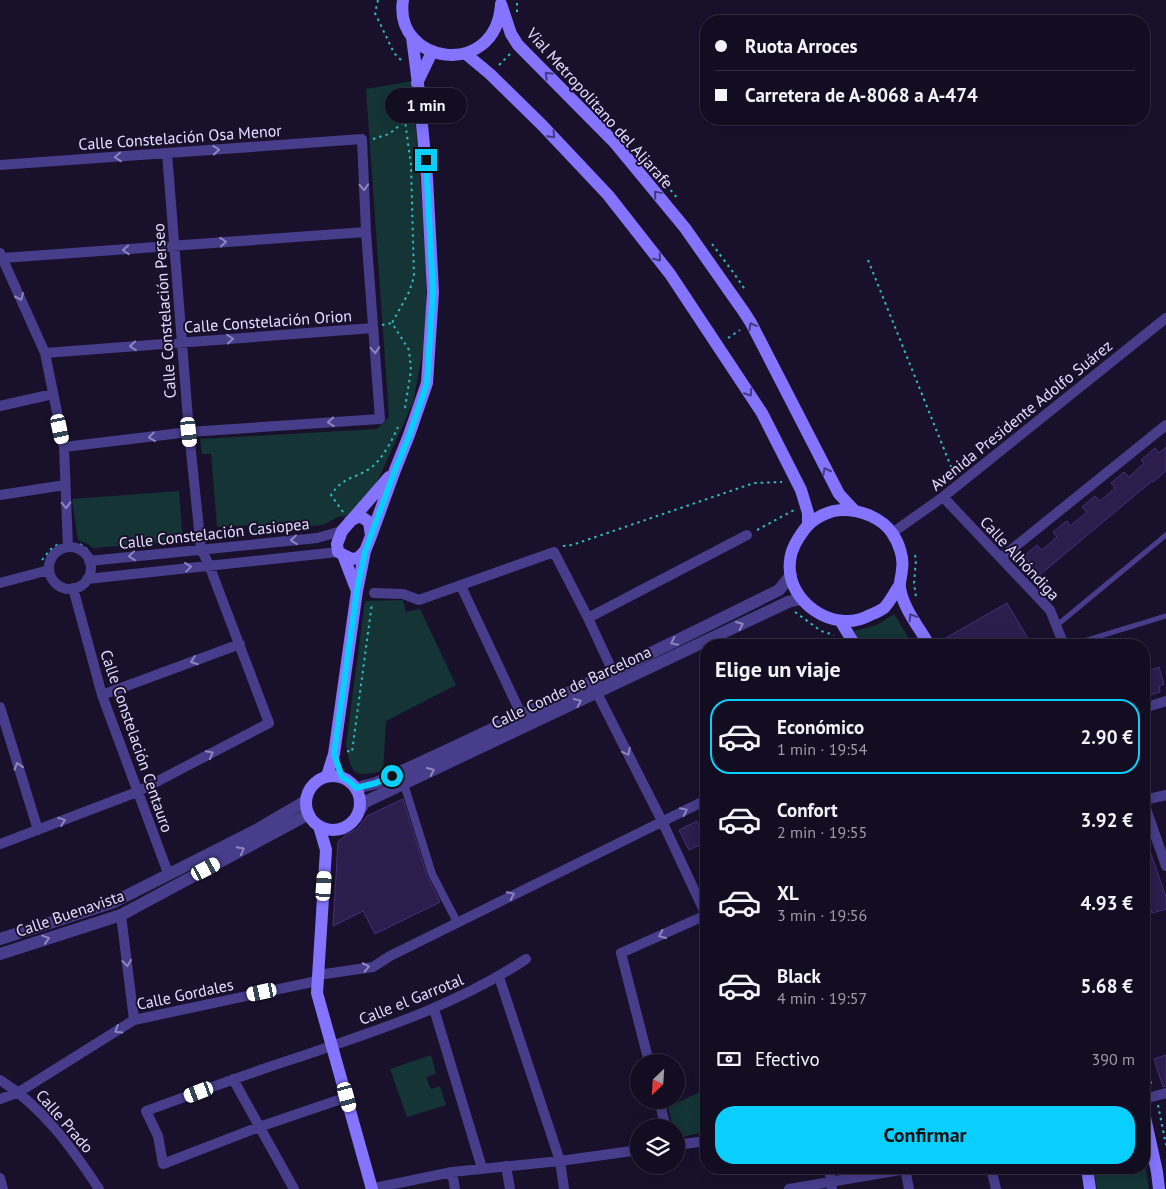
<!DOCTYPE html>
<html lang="es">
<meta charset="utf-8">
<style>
:root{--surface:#130d21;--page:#201b2e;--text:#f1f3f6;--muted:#9d9ca5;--line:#322d3f;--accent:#09cfff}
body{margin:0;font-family:"PT Sans",sans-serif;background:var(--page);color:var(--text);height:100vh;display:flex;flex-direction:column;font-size:19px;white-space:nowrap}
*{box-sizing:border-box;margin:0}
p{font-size:16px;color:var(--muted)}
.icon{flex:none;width:28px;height:28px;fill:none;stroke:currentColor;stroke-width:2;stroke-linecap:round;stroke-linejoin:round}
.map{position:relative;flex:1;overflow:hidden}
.panel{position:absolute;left:700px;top:639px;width:450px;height:535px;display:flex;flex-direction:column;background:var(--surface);border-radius:20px;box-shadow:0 2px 12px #0003,0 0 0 1px var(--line)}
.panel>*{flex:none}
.top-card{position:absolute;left:700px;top:15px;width:450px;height:110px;border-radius:20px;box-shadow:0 2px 12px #0003,0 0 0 1px var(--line);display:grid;align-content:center;height:110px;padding:0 15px;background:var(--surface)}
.needle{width:32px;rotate:205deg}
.fabs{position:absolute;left:630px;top:1054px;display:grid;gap:10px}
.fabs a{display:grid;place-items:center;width:55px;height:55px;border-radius:50%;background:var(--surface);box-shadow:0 2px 12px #0003,0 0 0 1px var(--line);font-size:25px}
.end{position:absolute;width:22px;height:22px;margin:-11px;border:6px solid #09cfff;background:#111;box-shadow:0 0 0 2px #111}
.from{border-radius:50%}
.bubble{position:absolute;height:35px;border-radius:18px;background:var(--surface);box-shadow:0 2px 12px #0003,0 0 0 1px var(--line);font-size:16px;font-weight:700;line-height:35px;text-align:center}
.car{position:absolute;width:15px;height:30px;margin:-15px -8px;border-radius:6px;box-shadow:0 0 4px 1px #0007;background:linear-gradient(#fff 24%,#345 0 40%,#fff 0 76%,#345 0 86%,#fff 0)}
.top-card b{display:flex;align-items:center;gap:18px;height:48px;font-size:19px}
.top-card b+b{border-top:1px solid var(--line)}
.top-card i{width:12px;height:12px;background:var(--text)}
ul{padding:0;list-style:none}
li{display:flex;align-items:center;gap:15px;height:75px;margin:0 10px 8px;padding:0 5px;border:2px solid transparent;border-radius:20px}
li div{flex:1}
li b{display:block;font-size:19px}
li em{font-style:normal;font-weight:700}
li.current{border-color:var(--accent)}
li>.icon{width:45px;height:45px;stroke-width:1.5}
h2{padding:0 15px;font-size:22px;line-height:60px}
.pay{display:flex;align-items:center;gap:12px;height:55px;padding:0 15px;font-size:19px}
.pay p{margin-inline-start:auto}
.primary-button{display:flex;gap:10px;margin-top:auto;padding:10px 15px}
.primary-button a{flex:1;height:58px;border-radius:20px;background:var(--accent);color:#111;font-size:20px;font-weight:700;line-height:58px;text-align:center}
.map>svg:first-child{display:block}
</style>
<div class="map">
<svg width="1166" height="1189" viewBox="0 0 1166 1189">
<rect width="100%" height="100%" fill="#19112c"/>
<path fill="#143436" d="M412,81L426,250V334L413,403L363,513L338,517L323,525L254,532L253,525L217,527L211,454H202L200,439L377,429L389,417L366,89Z
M179,491L183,541L93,548L88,544L78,540L72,499Z
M403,600L406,612L420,609L456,685L386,721L383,771C352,778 352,774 346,745L365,601Z
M894,614L913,645H862L854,631L877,625Z
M431,1055L436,1074L426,1077L431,1089L440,1086L446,1105L407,1117L390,1069Z
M706,1089V1132L676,1138V1128L673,1127L668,1107Z
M1144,1159L1149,1189H1097L1093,1168H1144Z"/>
<path fill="#2c1d4d" stroke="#452f79" d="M1166,447V471L1153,482L1152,481L1036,578L1024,565L1029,561L1024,556L1037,545L1042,550L1057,537L1053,532L1067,521L1070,526L1087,512L1082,507L1095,496L1100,501L1115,488L1111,483L1124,472L1129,477L1144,463L1141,460L1155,448L1159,453Z
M1007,603L1032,645H937V643Z
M1159,667L1164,684L1159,686L1160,692L1144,697V672Z
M403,799L427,876L440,902L375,934L363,911L333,926L338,842L347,834L357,829L367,816Z
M697,821L706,842L689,850L679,830Z
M1144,837H1145L1166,897V909L1152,913L1144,889Z
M1166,1055V1086L1163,1087L1154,1059Z"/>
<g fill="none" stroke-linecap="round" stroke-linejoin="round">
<path stroke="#31babf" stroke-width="2" stroke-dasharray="2.5 4" stroke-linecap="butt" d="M378,0L375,13L394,53L403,62
M517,12V3L519,0
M499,65L510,54
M373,139L389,134L405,121
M654,170L678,199
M712,244L733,272L746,291
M868,260L954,474
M382,325L392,323
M728,338L740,330
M405,408L411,370L409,350L392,323L409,292L414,277L411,165L405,121L407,104
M343,512L331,495C344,476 352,480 369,469C382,461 392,440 398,427
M757,530L794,510
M80,544L88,550
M563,546L572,545L754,483L782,482
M915,555L916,560L914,583L916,597
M42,560L50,550L58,544
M795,612L821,631L834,635
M347,751L352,752L372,603
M1144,1063L1152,1086
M1158,1105L1166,1145"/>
<path stroke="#473d8b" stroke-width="5" d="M1056,626L1166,535
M1071,645L1166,616"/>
<path stroke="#473d8b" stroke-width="8" d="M404,784L432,874L457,922"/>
<path stroke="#473d8b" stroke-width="10" d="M0,165L362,139L366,232L380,419L189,432L64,447
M0,253L45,353L64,447L68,547
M3,258L366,232
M45,353L373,328
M0,406L53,394
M0,495L65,485
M943,497L1050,610L1064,645
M892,533L943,497L1166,318
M49 568a21 21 0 1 1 42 0a21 21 0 1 1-42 0Z
M1001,558L1166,425
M89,561L317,538L342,531
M87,579L338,552
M0,583L49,570
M461,586L522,716
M73,588L102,695L168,873
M374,593L403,594L419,600L554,552L588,618L613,672
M588,618L747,535
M597,693L662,821L706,915
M102,695L240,644
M0,707L38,830
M1144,708L1166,701
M1144,800L1166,795
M1144,803L1166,866
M0,844L137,792L269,723L209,565L201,549L189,432L167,153
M121,915L134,1020
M318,975L373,967L390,956L706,800
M499,977L560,1161L564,1189
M434,1009L482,1168
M649,1062L621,953L706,915
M233,1079L294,1189
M0,1080C42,1106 72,1148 99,1189
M347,1097L259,1127L163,1164L158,1136L146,1111C196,1093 246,1074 296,1058C375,1031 456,1006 526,959
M0,1099L19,1092L134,1020L317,981
M1144,1099L1166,1093
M659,1100L666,1128
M676,1145L706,1141
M506,1166L510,1189
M829,1168L832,1189
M905,1168L909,1189
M991,1168L996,1189
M452,1172L455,1189
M0,1178L3,1189
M370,1189L452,1172L560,1161L639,1150
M789,1189L906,1169"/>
<path stroke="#473d8b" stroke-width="12" d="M356,788L376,783C512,721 646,656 779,590L791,575
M359,811L365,802L788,602L800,599
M0,939L114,902L258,829L306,801
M0,954L121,915L309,814"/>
<path stroke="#8474ff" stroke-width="12" d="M403,0C393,64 495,80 501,5
M501,4L511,34L518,45L614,142L685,228L744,312L751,323L839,494L854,510
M466,54L490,74L542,125L608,195L670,274L762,413L801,490L808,513V524
M417,83L432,52
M371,536L395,470L409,435L427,383L433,292L427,178L419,92L412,37
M365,551L358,558L352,559L338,552L337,544L342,531L389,477
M343,555L357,591
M899,586C894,593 890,602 884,608C880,611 875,613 870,615C835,635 785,602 790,561C791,549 797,540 804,530C812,519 828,510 843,510C861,510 882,518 892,533C899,543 904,558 902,569C902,575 899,582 900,588C903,608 919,627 929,645
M841,622L855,645
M327,776L334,754L357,591L365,551L371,536L369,522L360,516L350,521
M306 803a27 27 0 1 1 54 0a27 27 0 1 1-54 0Z
M319,826L326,850L317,993L372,1189
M1144,1113L1157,1172L1159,1189
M1087,1168L1090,1189"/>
</g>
<defs><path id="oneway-chevron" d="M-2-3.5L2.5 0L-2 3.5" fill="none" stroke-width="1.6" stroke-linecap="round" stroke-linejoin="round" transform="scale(1.25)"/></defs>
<g stroke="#443980">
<use href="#oneway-chevron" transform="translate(548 75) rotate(-135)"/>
<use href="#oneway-chevron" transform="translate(552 135) rotate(47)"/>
<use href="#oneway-chevron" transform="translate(657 194) rotate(-130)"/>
<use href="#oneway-chevron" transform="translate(658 258) rotate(51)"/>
<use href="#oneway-chevron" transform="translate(752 326) rotate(-119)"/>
<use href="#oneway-chevron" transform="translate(749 393) rotate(57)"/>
<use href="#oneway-chevron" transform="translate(826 471) rotate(-117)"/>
<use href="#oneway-chevron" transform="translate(912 617) rotate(-121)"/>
</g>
<g stroke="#8e85bf">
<use href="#oneway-chevron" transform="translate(216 150) rotate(-4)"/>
<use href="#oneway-chevron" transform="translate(118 157) rotate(176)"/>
<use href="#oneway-chevron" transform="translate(364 187) rotate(87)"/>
<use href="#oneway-chevron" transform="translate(223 242) rotate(-4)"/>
<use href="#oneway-chevron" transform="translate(126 250) rotate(176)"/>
<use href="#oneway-chevron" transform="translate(20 297) rotate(66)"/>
<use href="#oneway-chevron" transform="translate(230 339) rotate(-4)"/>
<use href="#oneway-chevron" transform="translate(133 346) rotate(175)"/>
<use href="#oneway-chevron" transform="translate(375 350) rotate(86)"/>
<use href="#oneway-chevron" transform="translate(331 422) rotate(176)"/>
<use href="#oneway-chevron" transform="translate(152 437) rotate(173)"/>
<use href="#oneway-chevron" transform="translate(66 505) rotate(88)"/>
<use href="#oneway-chevron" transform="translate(294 540) rotate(174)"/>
<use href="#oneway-chevron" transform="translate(132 556) rotate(174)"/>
<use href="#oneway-chevron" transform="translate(188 567) rotate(-7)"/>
<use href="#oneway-chevron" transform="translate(740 625) rotate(-25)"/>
<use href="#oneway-chevron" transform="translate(674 642) rotate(154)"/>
<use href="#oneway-chevron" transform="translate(194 661) rotate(160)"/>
<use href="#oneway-chevron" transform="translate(578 702) rotate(-25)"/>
<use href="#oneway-chevron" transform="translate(627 752) rotate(63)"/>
<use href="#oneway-chevron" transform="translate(210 754) rotate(-28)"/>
<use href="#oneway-chevron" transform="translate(18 766) rotate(-107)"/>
<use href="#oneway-chevron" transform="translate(431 771) rotate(-25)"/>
<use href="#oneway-chevron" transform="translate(684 811) rotate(-26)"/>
<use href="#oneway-chevron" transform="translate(62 821) rotate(-21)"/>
<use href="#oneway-chevron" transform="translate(241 850) rotate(-28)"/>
<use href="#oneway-chevron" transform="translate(511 895) rotate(-26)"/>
<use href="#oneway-chevron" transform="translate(662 935) rotate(156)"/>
<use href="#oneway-chevron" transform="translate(46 939) rotate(-18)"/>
<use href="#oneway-chevron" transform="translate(127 963) rotate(83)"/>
<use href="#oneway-chevron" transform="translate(366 967) rotate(-12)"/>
<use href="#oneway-chevron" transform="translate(118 1030) rotate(148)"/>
</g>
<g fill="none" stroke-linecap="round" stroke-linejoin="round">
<path stroke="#09cfff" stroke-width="6" d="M392,776L376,783L356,788L350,782L342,777L334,754L357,590L365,552L395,470L409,436L427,383L433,292L426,160"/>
</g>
<g text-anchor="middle" stroke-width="4" stroke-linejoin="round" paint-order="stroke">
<g font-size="16" fill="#e4ddff" stroke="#19112c">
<text transform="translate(600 108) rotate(48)" y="6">Vial Metropolitano del Aljarafe</text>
<text transform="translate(180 137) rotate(-4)" y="6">Calle Constelación Osa Menor</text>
<text transform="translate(164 311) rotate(-94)" y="6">Calle Constelación Perseo</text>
<text transform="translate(268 321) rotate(-4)" y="6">Calle Constelación Orion</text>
<text transform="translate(1021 415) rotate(-39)" y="6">Avenida Presidente Adolfo Suárez</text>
<text transform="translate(214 533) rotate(-6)" y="6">Calle Constelación Casiopea</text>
<text transform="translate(1020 558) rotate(47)" y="6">Calle Alhóndiga</text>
<text transform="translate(571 687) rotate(-25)" y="6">Calle Conde de Barcelona</text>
<text transform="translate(137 741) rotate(71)" y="6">Calle Constelación Centauro</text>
<text transform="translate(70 913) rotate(-19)" y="6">Calle Buenavista</text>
<text transform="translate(185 994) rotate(-12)" y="6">Calle Gordales</text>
<text transform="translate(411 999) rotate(-22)" y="6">Calle el Garrotal</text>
<text transform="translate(65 1121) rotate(49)" y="6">Calle Prado</text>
</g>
</g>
</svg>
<div class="fabs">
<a><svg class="needle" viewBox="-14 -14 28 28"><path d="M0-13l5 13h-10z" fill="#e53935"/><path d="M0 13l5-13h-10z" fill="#9d9ca5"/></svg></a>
<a><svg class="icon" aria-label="layers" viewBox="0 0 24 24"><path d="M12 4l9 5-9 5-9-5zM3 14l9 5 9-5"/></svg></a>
</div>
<i class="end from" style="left:392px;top:776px"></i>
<i class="end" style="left:426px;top:160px"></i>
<div class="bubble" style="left:385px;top:88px;width:82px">1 min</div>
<i class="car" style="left:60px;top:429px;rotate:168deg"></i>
<i class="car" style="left:189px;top:432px;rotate:174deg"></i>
<i class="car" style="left:206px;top:869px;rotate:62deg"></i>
<i class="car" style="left:324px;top:886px;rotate:4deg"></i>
<i class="car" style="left:262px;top:992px;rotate:258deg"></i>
<i class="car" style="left:199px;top:1092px;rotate:249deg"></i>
<i class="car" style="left:347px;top:1097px;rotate:165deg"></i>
<div class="top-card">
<b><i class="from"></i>Ruota Arroces</b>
<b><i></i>Carretera de A-8068 a A-474</b>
</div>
<section class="panel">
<h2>Elige un viaje</h2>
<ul>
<li class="current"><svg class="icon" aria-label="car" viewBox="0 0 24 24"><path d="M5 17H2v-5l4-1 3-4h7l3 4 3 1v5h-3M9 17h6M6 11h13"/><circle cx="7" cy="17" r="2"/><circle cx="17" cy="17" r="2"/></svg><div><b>Económico</b><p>1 min · 19:54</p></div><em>2.90 €</em></li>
<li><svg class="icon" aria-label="car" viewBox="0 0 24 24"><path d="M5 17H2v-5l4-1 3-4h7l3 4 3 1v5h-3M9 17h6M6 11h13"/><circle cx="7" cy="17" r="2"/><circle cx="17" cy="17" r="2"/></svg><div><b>Confort</b><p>2 min · 19:55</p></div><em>3.92 €</em></li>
<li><svg class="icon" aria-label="car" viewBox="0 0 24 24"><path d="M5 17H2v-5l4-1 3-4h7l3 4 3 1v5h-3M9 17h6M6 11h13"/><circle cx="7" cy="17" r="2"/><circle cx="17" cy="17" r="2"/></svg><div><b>XL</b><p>3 min · 19:56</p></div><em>4.93 €</em></li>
<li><svg class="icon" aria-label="car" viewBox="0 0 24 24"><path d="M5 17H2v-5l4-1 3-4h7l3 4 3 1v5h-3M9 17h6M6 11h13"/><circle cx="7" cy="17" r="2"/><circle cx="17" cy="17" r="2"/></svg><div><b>Black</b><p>4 min · 19:57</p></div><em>5.68 €</em></li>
</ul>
<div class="pay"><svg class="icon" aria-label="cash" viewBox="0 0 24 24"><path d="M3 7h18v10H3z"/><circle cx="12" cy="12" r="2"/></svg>Efectivo<p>390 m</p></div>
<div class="primary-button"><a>Confirmar</a></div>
</section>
</div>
